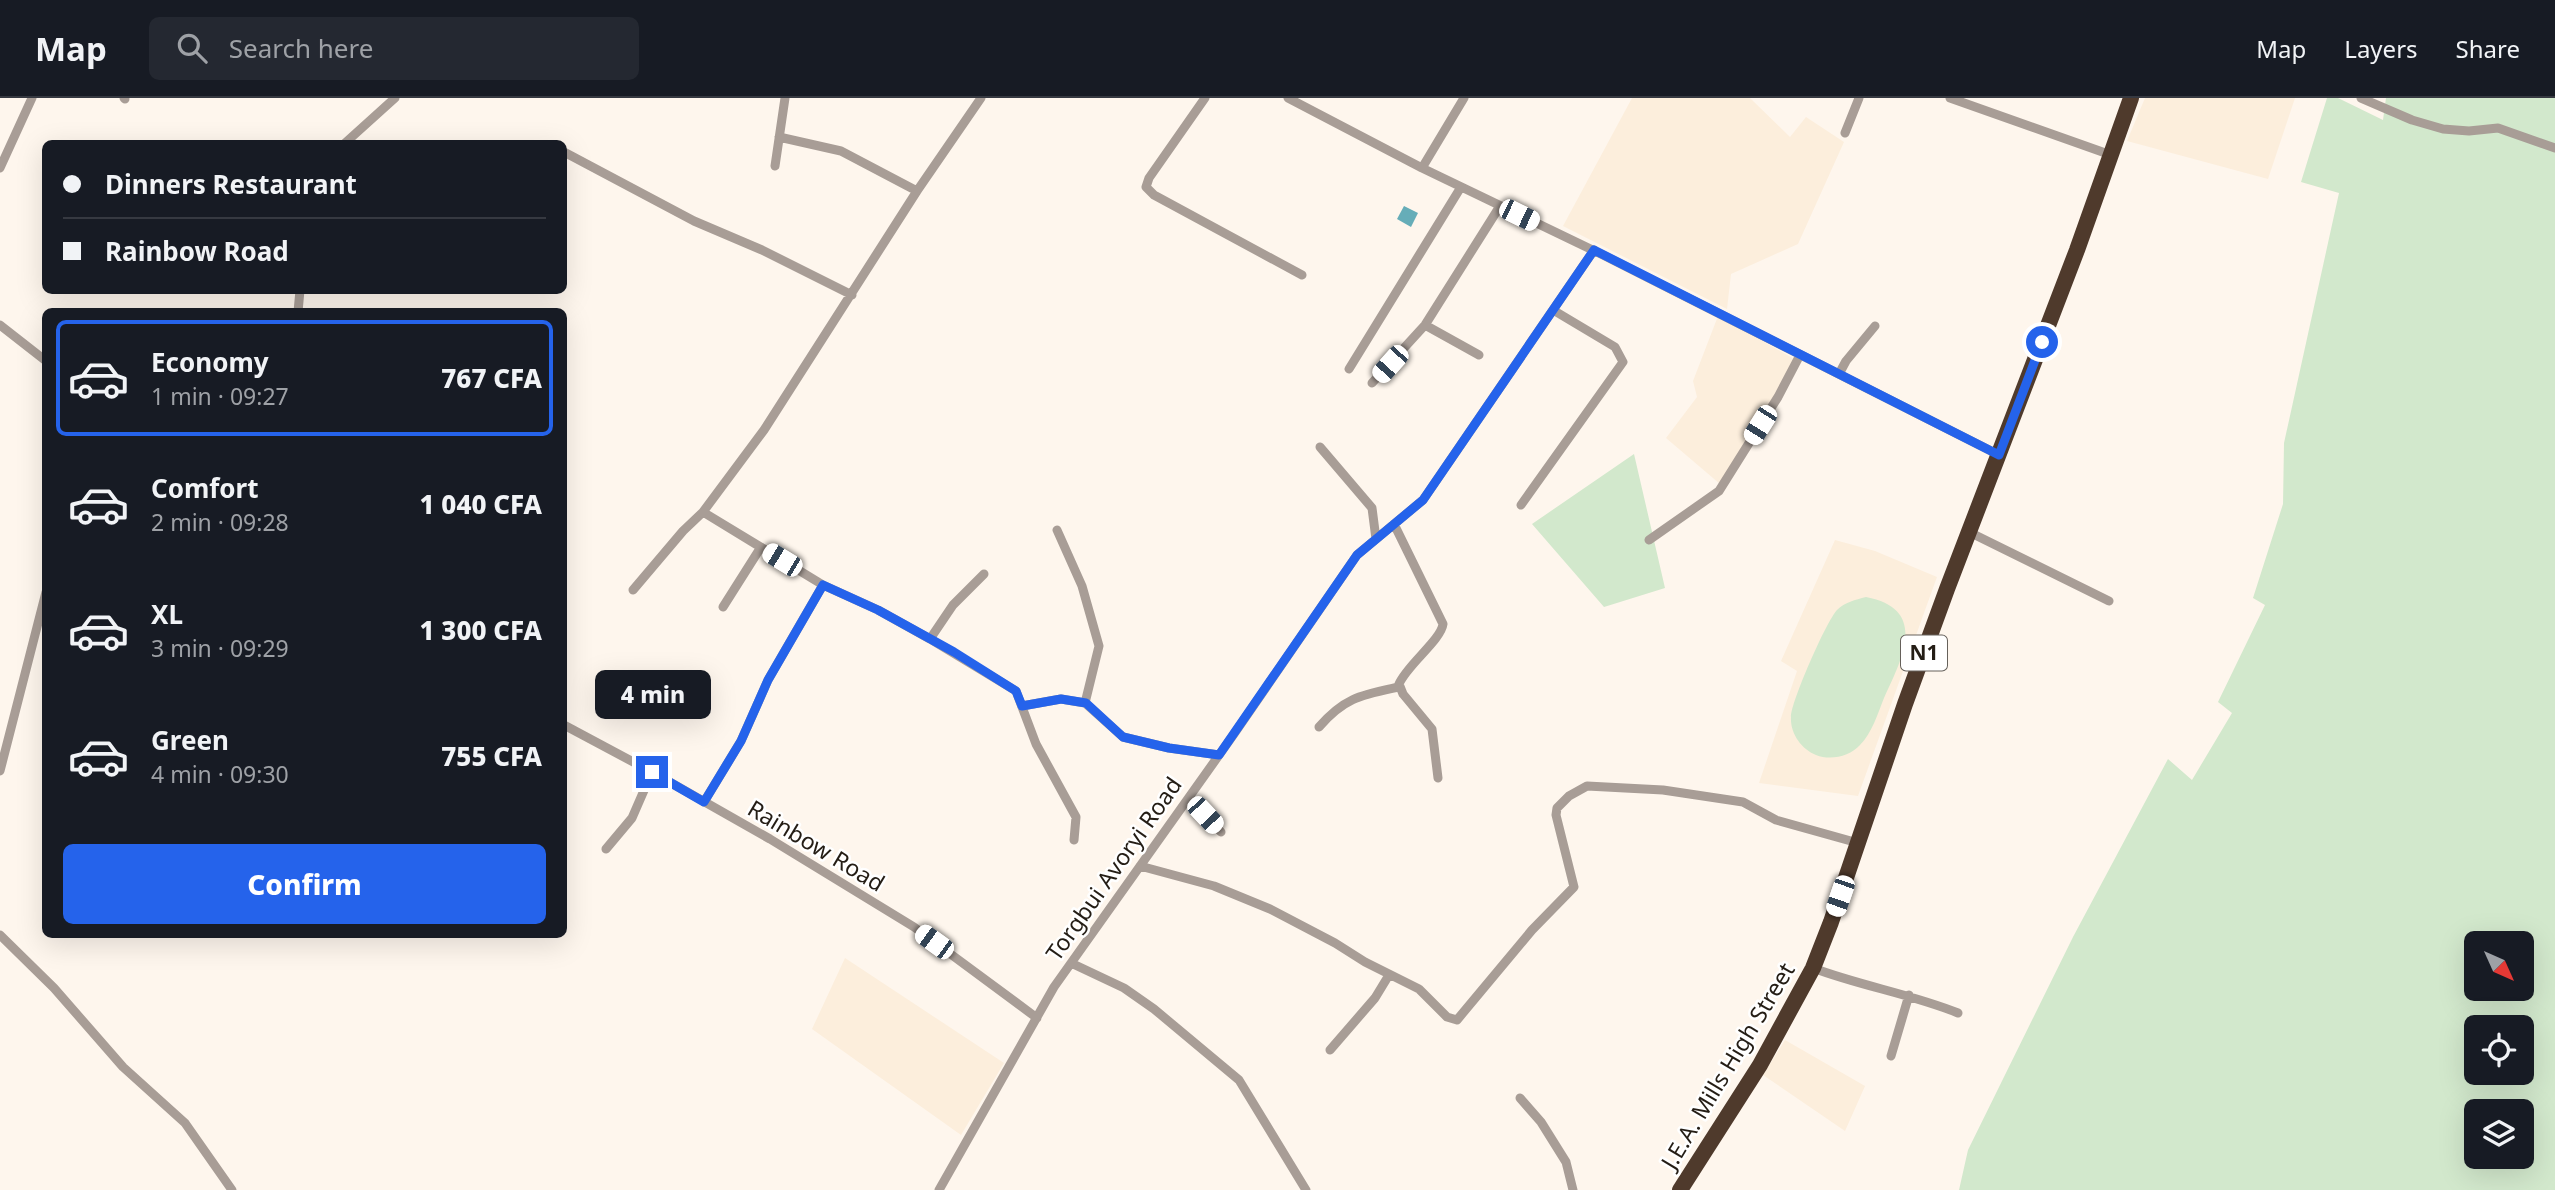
<!DOCTYPE html>
<meta charset="utf-8">
<style>
:root{--surface:#171b24;--page:#242831;--text:#f1f3f6;--muted:#9ea1a6;--line:#363941;--accent:#2563eb}
body{margin:0;font-family:"Noto Sans",sans-serif;background:var(--page);color:var(--text);height:100vh;display:flex;flex-direction:column;font-size:26px;white-space:nowrap}
*{box-sizing:border-box;margin:0}
p{font-size:23px;color:var(--muted)}
.icon{flex:none;width:38px;height:38px;fill:none;stroke:currentColor;stroke-width:2;stroke-linecap:round;stroke-linejoin:round}
.map{position:relative;flex:1;overflow:hidden}
.side{position:absolute;left:42px;top:210px;width:525px;height:630px;display:flex;flex-direction:column;background:var(--surface);border-radius:10px;box-shadow:0 7px 28px #0002}
.side>*{flex:none}
.guide{position:absolute;left:42px;top:42px;width:525px;height:154px;border-radius:10px;box-shadow:0 7px 28px #0002;display:grid;align-content:center;height:154px;padding:0 21px;background:var(--surface)}
.needle{width:46px;rotate:135deg}
.controls{position:absolute;left:2464px;top:833px;display:grid;gap:14px}
.controls a{display:grid;place-items:center;width:70px;height:70px;border-radius:10px;background:var(--surface);box-shadow:0 7px 28px #0002;font-size:35px}
.end{position:absolute;width:32px;height:32px;margin:-16px;border:9px solid #2563eb;background:#fff;box-shadow:0 0 0 4px #fff}
.from{border-radius:50%}
.bubble{position:absolute;height:49px;border-radius:10px;background:var(--surface);box-shadow:0 7px 28px #0002;font-size:23px;font-weight:800;line-height:49px;text-align:center}
.car{position:absolute;width:21px;height:42px;margin:-21px -10px;border-radius:9px;box-shadow:0 0 5px 2px #0007;background:linear-gradient(#fff 24%,#345 0 40%,#fff 0 76%,#345 0 86%,#fff 0)}
.guide b{display:flex;align-items:center;gap:24px;height:66px;font-size:26px}
.guide b+b{border-top:2px solid var(--line)}
.guide i{width:18px;height:18px;background:var(--text)}
ul{padding:12px 0 0;list-style:none}
li{display:flex;align-items:center;gap:21px;height:116px;margin:0 14px 10px;padding:0 7px;border:4px solid transparent;border-radius:10px}
li div{flex:1}
li b{display:block;font-size:26px}
li em{font-style:normal;font-weight:800}
li.active{border-color:var(--accent)}
li>.icon{width:63px;height:63px;stroke-width:1.5}
.cta{display:flex;gap:14px;margin-top:auto;padding:14px 21px}
.cta a{flex:1;height:80px;border-radius:10px;background:var(--accent);color:#fff;font-size:28px;font-weight:800;line-height:80px;text-align:center}
header{display:flex;align-items:center;gap:42px;box-sizing:border-box;height:98px;padding:0 35px;background:var(--surface);border-bottom:2px solid var(--line)}
header strong{font-size:33px}
nav{display:flex;gap:38px;margin-inline-start:auto;font-size:24px}
.search{width:490px;height:63px;background:var(--page);display:flex;align-items:center;gap:18px;box-sizing:border-box;padding:0 24px;border-radius:10px;color:var(--muted);font-size:26px}
.map>svg:first-child{display:block}
</style>
<header>
<strong>Map</strong>
<div class="search"><svg class="icon" aria-label="search" viewBox="0 0 24 24"><circle cx="10" cy="10" r="6"/><path d="M15 15l6 6"/></svg>Search here</div>
<nav><a>Map</a><a>Layers</a><a>Share</a></nav>
</header>
<div class="map">
<svg width="2555" height="1092" viewBox="0 0 2555 1092">
<rect width="100%" height="100%" fill="#fef6ed"/>
<path fill="#fceedc" d="M1632,0H1750L1790,39L1806,19L1844,44L1798,146L1731,176L1727,211L1563,128Z
M2145,0H2295L2268,81L2127,43Z
M1718,218L1796,262L1720,386L1666,340L1697,299L1693,283Z
M1835,442L1875,453L1937,479L1858,698L1759,685L1797,573L1781,563Z
M845,860L1004,965L961,1037L812,931Z
M1785,942L1865,988L1845,1033L1763,977Z"/>
<path fill="#d2e8cc" fill-rule="evenodd" d="M2327,0H2338L2383,22L2386,0H2555V1092H1959L1968,1052L2073,839L2168,661L2192,682L2232,615L2218,604L2265,507L2253,500L2283,406L2284,345L2339,95L2301,84ZM2476,845H2522V891H2476ZM2476,929H2522V975H2476ZM2476,1013H2522V1059H2476Z
M1634,356L1665,490L1604,509L1532,426Z
M1866,499C1929,511 1902,561 1884,600C1878,615 1872,635 1860,647C1850,658 1831,663 1816,657C1801,651 1790,635 1791,619C1791,604 1826,524 1837,512C1845,504 1855,502 1866,499Z"/>
<path fill="#66adb8" d="M1404,108L1418,115L1411,129L1397,121Z"/>
<g fill="none" stroke-linecap="round" stroke-linejoin="round">
<path stroke="#a89d96" stroke-width="9" d="M124,0L125,1
M1205,0L1149,80L1146,89L1154,97L1302,177
M1288,0L1422,70L1603,157L1999,357
M1950,0L2111,57
M2361,0L2412,22L2443,31L2469,33L2498,30L2555,50
M1845,35L1859,0
M779,39L841,53L917,93
M344,46L395,0
M564,54L694,123L762,152L852,197
M775,68L785,0
M0,70L32,0
M1422,70L1464,0
M298,214L300,192
M0,227L46,263
M1425,227L1479,257
M1349,271L1461,89
M1839,276L1846,263L1875,228
M1372,285L1425,227L1500,108
M1320,349L1372,410L1376,441
M1521,407L1623,264L1615,249L1553,212
M703,414L823,487L878,512L930,541L1016,593L1036,646L1076,719L1074,742
M1394,426L1443,526C1441,542 1407,567 1399,586L1403,596L1432,631L1438,680
M1057,432L1082,488L1099,548L1085,605L1123,639L1169,650L1219,657
M1969,434L2109,503
M1649,442L1719,393L1778,299L1800,257
M633,492L683,433L703,414L764,332L917,93L981,0
M723,509L761,449
M930,541L953,507L984,476
M1022,608L1061,601L1085,605
M564,627L652,674L770,741L914,829L1037,920
M1319,629C1345,599 1362,597 1399,589
M0,673L46,494
M1189,699L1221,734
M704,704L741,643L768,582L823,487
M606,751L632,720L652,674
M1140,768L1214,788L1270,811L1335,845L1365,864L1419,891L1447,919L1457,922L1532,832L1574,789L1556,717L1557,710L1569,698L1587,688L1663,692L1743,704L1776,722L1858,745
M0,837L54,890L123,969L185,1025L232,1092
M1071,865L1124,890L1154,911L1239,982L1306,1092
M1813,870C1861,888 1911,896 1958,915
M1330,952L1375,900L1389,877
M1891,958L1909,897
M1520,1000L1541,1024L1566,1064L1573,1092
M939,1092L1054,889L1234,636L1357,457L1423,402L1594,152"/>
<path stroke="#4f3a2c" stroke-width="16" d="M1680,1092L1760,967L1813,870L1831,824L1905,606L1947,491L2077,152L2131,0"/>
</g>
<g fill="none" stroke-linecap="round" stroke-linejoin="round">
<path stroke="#2563eb" stroke-width="9" d="M652,674L704,704L741,643L768,582L823,487L878,512L954,554L1016,593L1022,608L1061,601L1086,605L1123,639L1169,650L1219,657L1357,457L1423,402L1594,152L1999,357L2042,244"/>
</g>
<g text-anchor="middle" stroke-width="5" stroke-linejoin="round" paint-order="stroke">
<rect fill="#fff" stroke="#66615b" stroke-width="2" x="1901" y="537.5" width="46" height="35" rx="5"/>
<g font-size="21" font-weight="bold" fill="#241d15">
<text x="1924" y="562">N1</text>
</g>
<g font-size="23" fill="#241d15" stroke="#fff">
<text transform="translate(816 748) rotate(31)" y="8">Rainbow Road</text>
<text transform="translate(1114 771) rotate(-55)" y="8">Torgbui Avoryi Road</text>
<text transform="translate(1728 968) rotate(-59)" y="8">J.E.A. Mills High Street</text>
</g>
</g>
</svg>
<div class="controls">
<a><svg class="needle" viewBox="-14 -14 28 28"><path d="M0-13l5 13h-10z" fill="#e53935"/><path d="M0 13l5-13h-10z" fill="#9ea1a6"/></svg></a>
<a><svg class="icon" aria-label="locate" viewBox="0 0 24 24"><circle cx="12" cy="12" r="6"/><path d="M12 2v4M12 18v4M2 12h4M18 12h4"/></svg></a>
<a><svg class="icon" aria-label="layers" viewBox="0 0 24 24"><path d="M12 4l9 5-9 5-9-5zM3 14l9 5 9-5"/></svg></a>
</div>
<i class="end from" style="left:2042px;top:244px"></i>
<i class="end" style="left:652px;top:674px"></i>
<div class="bubble" style="left:595px;top:572px;width:116px">4 min</div>
<i class="car" style="left:1519px;top:117px;rotate:116deg"></i>
<i class="car" style="left:1390px;top:266px;rotate:222deg"></i>
<i class="car" style="left:1760px;top:327px;rotate:212deg"></i>
<i class="car" style="left:782px;top:462px;rotate:301deg"></i>
<i class="car" style="left:1205px;top:717px;rotate:137deg"></i>
<i class="car" style="left:1840px;top:798px;rotate:199deg"></i>
<i class="car" style="left:934px;top:844px;rotate:306deg"></i>
<div class="guide">
<b><i class="from"></i>Dinners Restaurant</b>
<b><i></i>Rainbow Road</b>
</div>
<section class="side">
<ul>
<li class="active"><svg class="icon" aria-label="car" viewBox="0 0 24 24"><path d="M5 17H2v-5l4-1 3-4h7l3 4 3 1v5h-3M9 17h6M6 11h13"/><circle cx="7" cy="17" r="2"/><circle cx="17" cy="17" r="2"/></svg><div><b>Economy</b><p>1 min · 09:27</p></div><em>767 CFA</em></li>
<li><svg class="icon" aria-label="car" viewBox="0 0 24 24"><path d="M5 17H2v-5l4-1 3-4h7l3 4 3 1v5h-3M9 17h6M6 11h13"/><circle cx="7" cy="17" r="2"/><circle cx="17" cy="17" r="2"/></svg><div><b>Comfort</b><p>2 min · 09:28</p></div><em>1 040 CFA</em></li>
<li><svg class="icon" aria-label="car" viewBox="0 0 24 24"><path d="M5 17H2v-5l4-1 3-4h7l3 4 3 1v5h-3M9 17h6M6 11h13"/><circle cx="7" cy="17" r="2"/><circle cx="17" cy="17" r="2"/></svg><div><b>XL</b><p>3 min · 09:29</p></div><em>1 300 CFA</em></li>
<li><svg class="icon" aria-label="car" viewBox="0 0 24 24"><path d="M5 17H2v-5l4-1 3-4h7l3 4 3 1v5h-3M9 17h6M6 11h13"/><circle cx="7" cy="17" r="2"/><circle cx="17" cy="17" r="2"/></svg><div><b>Green</b><p>4 min · 09:30</p></div><em>755 CFA</em></li>
</ul>
<div class="cta"><a>Confirm</a></div>
</section>
</div>
